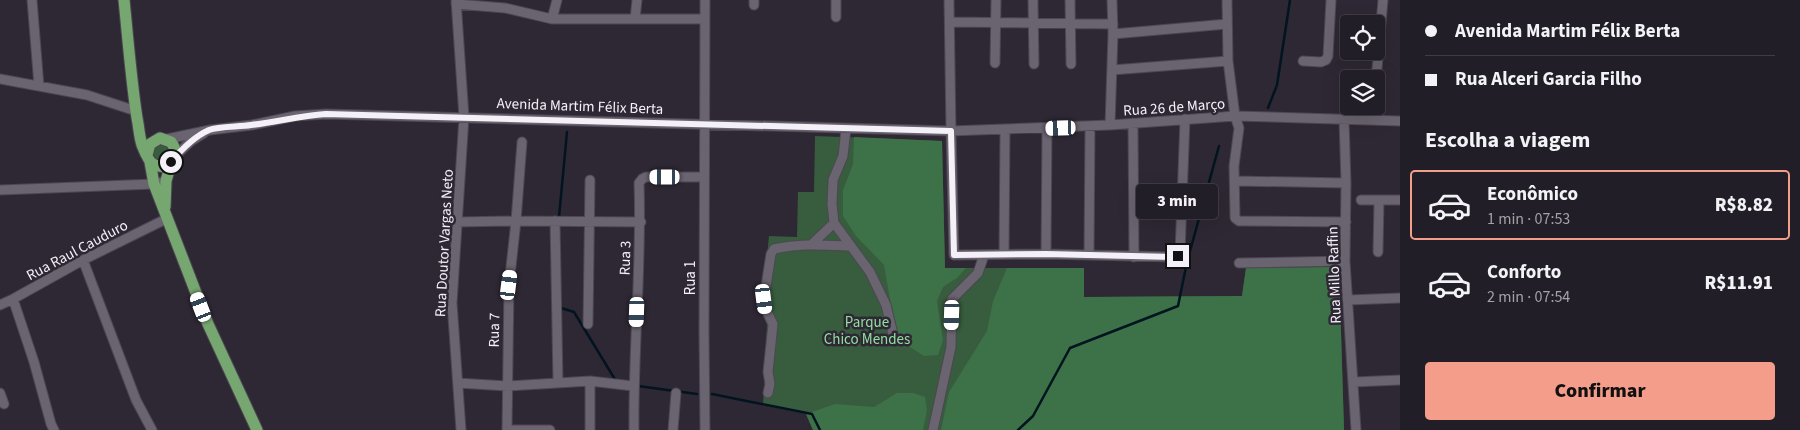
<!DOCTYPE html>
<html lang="pt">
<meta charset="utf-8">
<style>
:root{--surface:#221e27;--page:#2e2b33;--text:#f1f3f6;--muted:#a2a2a7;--line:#3f3c44;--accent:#f49d8b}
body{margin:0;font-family:"Source Sans 3",sans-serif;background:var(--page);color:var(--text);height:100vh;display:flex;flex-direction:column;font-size:19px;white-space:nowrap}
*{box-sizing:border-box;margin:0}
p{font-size:16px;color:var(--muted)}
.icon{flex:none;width:28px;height:28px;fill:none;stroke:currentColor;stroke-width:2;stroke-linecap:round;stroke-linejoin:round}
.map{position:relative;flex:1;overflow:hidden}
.drawer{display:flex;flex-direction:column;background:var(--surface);width:400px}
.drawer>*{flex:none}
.hud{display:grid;align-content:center;height:110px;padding:0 25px;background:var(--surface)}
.controls{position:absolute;left:1340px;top:15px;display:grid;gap:10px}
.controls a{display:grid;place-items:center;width:45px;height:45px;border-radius:5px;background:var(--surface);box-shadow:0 5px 20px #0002,0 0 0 1px var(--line);font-size:25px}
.end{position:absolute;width:22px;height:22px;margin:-11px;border:6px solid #f4f0f8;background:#111;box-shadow:0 0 0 2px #111}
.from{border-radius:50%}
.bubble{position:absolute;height:35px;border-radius:5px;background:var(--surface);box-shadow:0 5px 20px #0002,0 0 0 1px var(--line);font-size:16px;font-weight:800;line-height:35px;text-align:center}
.car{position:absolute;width:15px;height:30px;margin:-15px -8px;border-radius:6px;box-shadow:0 0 4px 1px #0007;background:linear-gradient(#fff 24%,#345 0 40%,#fff 0 76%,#345 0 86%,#fff 0)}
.hud b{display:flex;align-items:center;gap:18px;height:48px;font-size:19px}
.hud b+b{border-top:1px solid var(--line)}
.hud i{width:12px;height:12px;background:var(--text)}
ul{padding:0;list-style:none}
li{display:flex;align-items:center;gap:15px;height:70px;margin:0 10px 8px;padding:0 15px;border:2px solid transparent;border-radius:5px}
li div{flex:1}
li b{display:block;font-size:19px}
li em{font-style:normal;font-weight:800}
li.on{border-color:var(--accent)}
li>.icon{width:45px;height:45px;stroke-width:1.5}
h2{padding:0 25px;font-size:22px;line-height:60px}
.cta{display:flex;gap:10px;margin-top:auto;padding:10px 25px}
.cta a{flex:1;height:58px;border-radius:5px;background:var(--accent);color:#111;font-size:20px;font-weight:800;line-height:58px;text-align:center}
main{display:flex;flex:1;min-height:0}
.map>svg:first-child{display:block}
</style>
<main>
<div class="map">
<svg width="1400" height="430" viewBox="0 0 1400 430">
<rect width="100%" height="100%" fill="#2e2834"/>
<path fill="#385c3e" d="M815,136L942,141L945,268H1084V297L1242,296L1246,268L1339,267L1344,430H813L806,414L763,405L767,325L762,310L769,236L797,237L798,192H814Z
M156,143L171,146L169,159L162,161L156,159L153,154Z"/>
<path fill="#3d7147" d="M854,137L942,141L945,268H966L957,278L943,287L937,301L943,340L938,355L924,356L903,343L895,328L884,265L856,236L843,216V190L853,164Z
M1339,267L1344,430H941L949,392L987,331L993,301L1007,268H1084V297L1242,296L1246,268Z
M897,393H913L925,397L927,410L923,430H813L806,414L835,404L874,407Z"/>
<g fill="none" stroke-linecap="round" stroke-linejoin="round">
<path stroke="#02141f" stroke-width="2.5" d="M1268,108L1277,85L1290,0
M559,217L567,132
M558,307L574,312L616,381
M638,386L697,394
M712,394L812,414L820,430
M1018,430L1033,416L1070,348L1178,306L1187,262L1219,146"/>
<g stroke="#4c4751" stroke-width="11">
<path id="minor" d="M32,0L39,86
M456,0L464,117L452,303L461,430
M705,0L704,331L705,430
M836,0V17
M949,0L951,131L954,255L1046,254L1174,257L1178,256L1180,253L1185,119
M1033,0L1034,64
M1070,0L1071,64
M1227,0L1228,61L1235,116L1239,128L1234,166L1235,218L1239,221L1346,222
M456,4L505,8L552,19H705
M754,5V0
M552,19L557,0
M635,19L637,0
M950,22L1113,24
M1113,34L1227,24
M1303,61L1321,62L1326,60L1328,56L1331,0
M995,63L996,0
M1112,70L1228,61
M0,79L87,95L136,111
M1373,79L1377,69L1383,0
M1344,119L1346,183L1345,261L1356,430
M1365,120L1366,106
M1133,123L1134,257
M1110,125L1113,34L1112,0
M846,129L843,156L833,180L832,204L834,223L870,272L886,305L893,334
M167,139L210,130L252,125L295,116L326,114L951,131L1110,125L1235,116L1400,121
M175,156L191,141L204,133
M1236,181L1346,183
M0,190L154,184L166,181
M1361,200H1400
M555,221L558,382
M456,222L516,221L641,222
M812,244L834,223
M1378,252L1379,200
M1004,254L1005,130
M1046,254L1047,128
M1089,255L1090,126
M83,260L136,400L152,430
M1239,263L1345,261
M13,299L34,362L51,424L54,430
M1348,300L1400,298
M0,305L13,299L83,260L166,219
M588,324L590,180
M590,381V430
M1354,382L1400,380
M458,383L507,386L590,381L633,386
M0,393L4,404
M768,393L770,384L768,372L773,324L766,310L764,299L771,254L774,249C799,243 825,245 851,246
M507,430L509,285L516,221L522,142
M507,430H550
M634,430C633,348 642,265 639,183L642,179L646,177H704
M673,430L676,393
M933,430L951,347L952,299L978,273L984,255"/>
</g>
<g stroke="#4c4751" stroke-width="13">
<path id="major" d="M124,0C128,39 131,79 137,118C139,127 139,136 142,145C144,150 148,161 153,164C168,173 182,156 171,142L160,138L150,144L147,155
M150,162L154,184L208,324L257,430
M165,207L166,181L171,163"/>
</g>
<use href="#minor" stroke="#6a6370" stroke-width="9"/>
<use href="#major" stroke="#76a770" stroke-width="11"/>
</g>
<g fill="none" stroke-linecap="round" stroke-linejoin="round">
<path stroke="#f4f0f8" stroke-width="6" d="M171,162C181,150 193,137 209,130C219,126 239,127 251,125C277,122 299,116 326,114L951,131L954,255L1046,254L1174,257L1178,256"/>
</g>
<g text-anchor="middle" stroke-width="5" stroke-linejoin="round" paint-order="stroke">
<g font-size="15" fill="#f4f0f8" stroke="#2e2834">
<text transform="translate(580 106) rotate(2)" y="5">Avenida Martim Félix Berta</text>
<text transform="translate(1174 107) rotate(-4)" y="5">Rua 26 de Março</text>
<text transform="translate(444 243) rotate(-87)" y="5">Rua Doutor Vargas Neto</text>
<text transform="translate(77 250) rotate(-28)" y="5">Rua Raul Cauduro</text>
<text transform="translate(625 258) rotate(-88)" y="5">Rua 3</text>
<text transform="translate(1334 275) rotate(-92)" y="5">Rua Millo Raffin</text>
<text transform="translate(690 278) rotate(-90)" y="5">Rua 1</text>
<text transform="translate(494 330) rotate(-89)" y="5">Rua 7</text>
</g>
<g font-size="15" fill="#92dfa0" stroke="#2e2834">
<text x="867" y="327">Parque<tspan x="867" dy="17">Chico Mendes</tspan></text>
</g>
</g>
</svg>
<div class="controls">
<a><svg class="icon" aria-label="locate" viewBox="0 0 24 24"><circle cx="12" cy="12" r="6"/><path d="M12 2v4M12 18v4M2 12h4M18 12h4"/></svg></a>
<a><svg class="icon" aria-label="layers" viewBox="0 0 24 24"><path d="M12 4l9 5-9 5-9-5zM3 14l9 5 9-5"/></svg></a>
</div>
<i class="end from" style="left:171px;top:162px"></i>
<i class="end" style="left:1178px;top:256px"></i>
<div class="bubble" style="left:1136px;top:184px;width:82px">3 min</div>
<i class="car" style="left:1061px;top:128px;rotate:268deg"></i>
<i class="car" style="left:665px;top:177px;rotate:270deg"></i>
<i class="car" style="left:509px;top:285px;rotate:7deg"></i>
<i class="car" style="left:764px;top:299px;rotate:173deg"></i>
<i class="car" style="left:201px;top:307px;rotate:339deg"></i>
<i class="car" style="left:637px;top:312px;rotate:182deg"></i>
<i class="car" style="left:952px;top:315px;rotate:182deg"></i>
</div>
<section class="drawer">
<div class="hud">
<b><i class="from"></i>Avenida Martim Félix Berta</b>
<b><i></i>Rua Alceri Garcia Filho</b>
</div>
<h2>Escolha a viagem</h2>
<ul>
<li class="on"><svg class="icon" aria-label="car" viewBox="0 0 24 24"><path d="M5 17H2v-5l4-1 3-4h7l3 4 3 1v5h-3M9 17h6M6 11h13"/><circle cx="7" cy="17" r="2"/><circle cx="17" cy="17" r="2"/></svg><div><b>Econômico</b><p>1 min · 07:53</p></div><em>R$8.82</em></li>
<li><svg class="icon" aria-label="car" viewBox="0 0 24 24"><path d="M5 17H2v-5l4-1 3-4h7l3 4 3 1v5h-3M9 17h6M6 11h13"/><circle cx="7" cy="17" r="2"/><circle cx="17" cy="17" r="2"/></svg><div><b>Conforto</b><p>2 min · 07:54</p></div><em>R$11.91</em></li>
</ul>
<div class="cta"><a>Confirmar</a></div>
</section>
</main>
